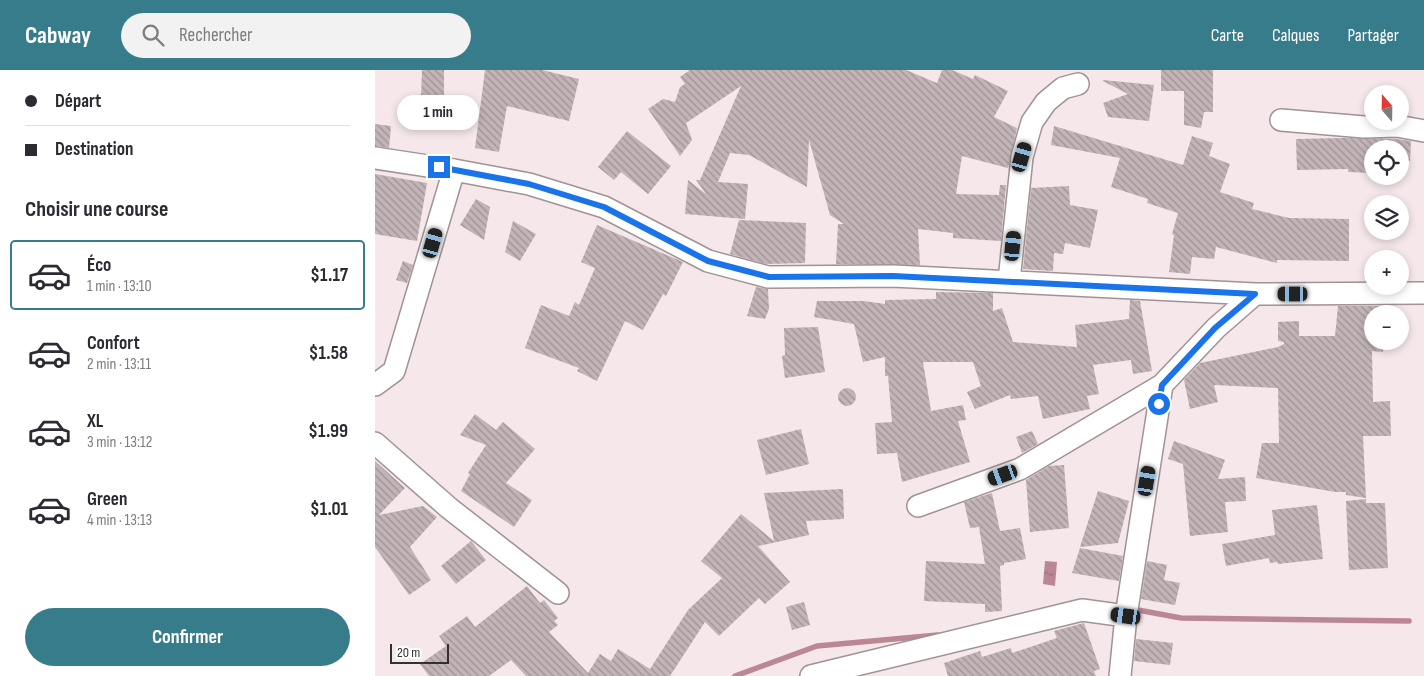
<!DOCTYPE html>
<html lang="fr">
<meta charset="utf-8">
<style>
:root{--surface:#fff;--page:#f2f2f3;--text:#2b2b33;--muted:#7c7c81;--line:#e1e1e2;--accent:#377c8a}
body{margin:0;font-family:"Sofia Sans Condensed",sans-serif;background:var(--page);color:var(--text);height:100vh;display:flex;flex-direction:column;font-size:19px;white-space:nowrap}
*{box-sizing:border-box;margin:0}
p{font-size:16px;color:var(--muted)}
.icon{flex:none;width:28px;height:28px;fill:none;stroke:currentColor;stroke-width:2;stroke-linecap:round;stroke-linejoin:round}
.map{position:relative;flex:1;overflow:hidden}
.side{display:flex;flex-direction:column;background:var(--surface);width:375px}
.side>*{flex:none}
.guide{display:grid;align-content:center;height:110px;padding:0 25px;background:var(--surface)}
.needle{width:32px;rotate:340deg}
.buttons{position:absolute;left:989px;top:15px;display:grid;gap:10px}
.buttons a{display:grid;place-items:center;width:45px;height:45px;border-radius:50%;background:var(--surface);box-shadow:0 2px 8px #0003;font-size:25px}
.scale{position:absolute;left:15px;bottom:12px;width:59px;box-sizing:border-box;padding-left:5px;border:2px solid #342f30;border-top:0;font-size:14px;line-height:18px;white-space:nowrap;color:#342f30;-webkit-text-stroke:4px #fff;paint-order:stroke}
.end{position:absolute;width:22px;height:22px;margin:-11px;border:6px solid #1a73e8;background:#fff;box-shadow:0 0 0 2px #fff}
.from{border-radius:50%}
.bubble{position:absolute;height:35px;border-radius:18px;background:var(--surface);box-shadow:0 2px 8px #0003;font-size:16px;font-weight:700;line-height:35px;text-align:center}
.car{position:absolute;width:15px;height:30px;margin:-15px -8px;border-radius:6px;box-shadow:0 0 4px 1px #0007;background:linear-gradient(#222 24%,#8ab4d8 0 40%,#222 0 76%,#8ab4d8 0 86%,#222 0)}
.guide b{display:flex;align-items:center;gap:18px;height:48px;font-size:19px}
.guide b+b{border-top:1px solid var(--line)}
.guide i{width:12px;height:12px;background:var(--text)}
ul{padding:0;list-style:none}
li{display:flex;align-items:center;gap:15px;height:70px;margin:0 10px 8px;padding:0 15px;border:2px solid transparent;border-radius:5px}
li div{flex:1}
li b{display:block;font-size:19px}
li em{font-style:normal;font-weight:700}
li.active{border-color:var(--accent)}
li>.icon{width:45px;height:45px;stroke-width:1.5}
h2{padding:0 25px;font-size:22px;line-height:60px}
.action{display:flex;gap:10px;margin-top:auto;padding:10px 25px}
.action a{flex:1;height:58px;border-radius:30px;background:var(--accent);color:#fff;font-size:20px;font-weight:700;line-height:58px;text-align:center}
header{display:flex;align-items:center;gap:30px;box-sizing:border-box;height:70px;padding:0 25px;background:var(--accent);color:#fff}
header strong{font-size:24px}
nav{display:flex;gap:28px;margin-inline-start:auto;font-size:18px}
.search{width:350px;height:45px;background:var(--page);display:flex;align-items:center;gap:12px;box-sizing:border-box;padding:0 18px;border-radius:28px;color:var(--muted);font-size:19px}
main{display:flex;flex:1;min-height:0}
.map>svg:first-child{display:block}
</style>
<header>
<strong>Cabway</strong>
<div class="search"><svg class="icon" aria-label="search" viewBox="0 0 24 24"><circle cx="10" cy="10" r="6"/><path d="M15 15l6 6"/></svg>Rechercher</div>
<nav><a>Carte</a><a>Calques</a><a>Partager</a></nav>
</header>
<main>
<section class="side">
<div class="guide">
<b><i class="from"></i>Départ</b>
<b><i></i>Destination</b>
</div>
<h2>Choisir une course</h2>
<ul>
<li class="active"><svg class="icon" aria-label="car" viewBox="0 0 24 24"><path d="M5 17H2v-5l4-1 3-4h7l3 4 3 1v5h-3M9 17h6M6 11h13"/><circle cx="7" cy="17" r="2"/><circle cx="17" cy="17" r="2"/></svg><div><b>Éco</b><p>1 min · 13:10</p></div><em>$1.17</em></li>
<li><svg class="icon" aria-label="car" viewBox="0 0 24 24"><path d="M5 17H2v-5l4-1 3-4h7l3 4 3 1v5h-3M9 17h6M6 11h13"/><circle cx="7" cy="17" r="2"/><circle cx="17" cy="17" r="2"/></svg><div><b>Confort</b><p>2 min · 13:11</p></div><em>$1.58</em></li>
<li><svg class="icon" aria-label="car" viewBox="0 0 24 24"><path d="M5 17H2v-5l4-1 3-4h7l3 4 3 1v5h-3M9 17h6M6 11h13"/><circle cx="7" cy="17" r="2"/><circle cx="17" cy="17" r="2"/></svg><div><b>XL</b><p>3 min · 13:12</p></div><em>$1.99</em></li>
<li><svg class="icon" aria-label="car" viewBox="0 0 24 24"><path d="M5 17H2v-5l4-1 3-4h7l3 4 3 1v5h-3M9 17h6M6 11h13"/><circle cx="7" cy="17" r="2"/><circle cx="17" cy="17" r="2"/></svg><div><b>Green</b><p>4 min · 13:13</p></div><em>$1.01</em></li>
</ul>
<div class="action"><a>Confirmer</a></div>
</section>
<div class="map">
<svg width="1049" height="606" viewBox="0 0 1049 606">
<defs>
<pattern id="water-ripples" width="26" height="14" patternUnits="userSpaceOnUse" patternTransform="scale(1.25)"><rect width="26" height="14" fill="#bb8795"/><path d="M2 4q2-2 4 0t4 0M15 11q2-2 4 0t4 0" fill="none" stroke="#996f7a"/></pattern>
<pattern id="building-back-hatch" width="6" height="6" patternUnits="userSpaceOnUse" patternTransform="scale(1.25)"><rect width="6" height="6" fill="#c2b4b7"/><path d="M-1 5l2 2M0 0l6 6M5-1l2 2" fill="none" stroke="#9e9395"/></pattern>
</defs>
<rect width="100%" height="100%" fill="#f5e7ea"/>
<path fill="url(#water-ripples)" d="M670,491L682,492L680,516L668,514Z"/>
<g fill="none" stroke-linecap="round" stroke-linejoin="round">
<path stroke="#bb8795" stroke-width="5.5" d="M763,540L806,548L1034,551
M360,606L442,576L563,565"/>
</g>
<path fill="url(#building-back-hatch)" d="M47,0H69V28H46Z
M110,0H167L204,9L194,51L132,36L124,82L100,78Z
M315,0H531L562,13L567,0H577L598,9L600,5L633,21L619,47L642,58L633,98L587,86L581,124L624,125L625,115H631L626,171L578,168V163L543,159L545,195L461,194L463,154H469L455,145L434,70L432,117L374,85L355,83L343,112L373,114L370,149L310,144L313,110L331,124L321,110H325L366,16L311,53L317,70L305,86L273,39L288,29L300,32L305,17L310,14L305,7Z
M786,0H838V42H829L826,58L809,55V21H786Z
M728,10L779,15L774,51L733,47L728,33L753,24L728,11Z
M0,54L16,56L14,78L0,76Z
M679,56L808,95L817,66L838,73L834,86L855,94L845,122L879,133L877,139L914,148L974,149V191L902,190V193L841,177L839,189L817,187L815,204L794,202L799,165L797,164L803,143L772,133L773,129L736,117L745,88L676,75Z
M252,61L296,96L273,124L246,102L239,110L223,97Z
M968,68L1021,69L1036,71L1035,91H1025V79H998V103L973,102V99L922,100L921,69Z
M0,104L52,113L42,171L0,164Z
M694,116L695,135L723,140L715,178L690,173L688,184L679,183L678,201L648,199L656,118Z
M101,129L115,137L109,170L85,155Z
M364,150L431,153L430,193L391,194L355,184Z
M138,151L161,164L145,191L130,182Z
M222,155L308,192L291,226L288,224L268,260L250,251L222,311L202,301L204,298L150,278L166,235L194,246L200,232L204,235L220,198L206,192Z
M28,191L38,195L32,213L21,210Z
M381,217L393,219L394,239L390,249L372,246Z
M561,222L618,223V241L627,238L638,272L702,277L700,255L754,249L755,230L765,231L777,301L758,304L756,290L718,295L724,324L712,326L715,339L668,349L663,326L636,329L635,325L600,339L592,322L606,316L598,292H548L556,341L588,335L591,350L583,351L595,392L527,412L522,383L502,384L500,353L517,352L513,306H510V287L488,292L479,254L439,247L442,231H489L510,234V230L561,229Z
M963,236H1013L1012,244H998V271H1009L1008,282L997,281L998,332L1015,331L1016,366H988L991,428L971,425V422H960L881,408L887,373H904L903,318L839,315L843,332L815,339L809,310L825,293L903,277L909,274V272L903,271V252L924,251V266H960Z
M443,257L450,302L410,308L407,286L410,285L409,258Z
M463 327a9 9 0 1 1 18 0a9 9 0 1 1-18 0Z
M100,344L121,360L128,352L160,379L131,413L157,430L139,457L86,421L95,404L93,403L111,375L85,365Z
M426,359L434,394L391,405L382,370Z
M657,361L663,374L647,383L641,367Z
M799,371L850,390L843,409L870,407L871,431L850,432L853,462L815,466L808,394L793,389Z
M0,391L30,418L4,445L48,436L62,447L35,477L56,510L34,525L0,477Z
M689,395L694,458L655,462L651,410L674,396Z
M468,419L469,449L431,451L434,465L383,476L415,512L390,534L384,528L344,566L330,552L295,606H151L136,590L114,606H54L45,594L71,576L64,566L92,546L100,557L152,516L165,533L169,530L183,548L179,551L183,555L174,562L213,603L225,584L236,591L243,579L275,599L313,540L347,508L326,491L366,444L399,471L389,423Z
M723,421L754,431L743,473L705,477Z
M617,423L625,461L645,458L651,489L629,493V495L625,496L627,541L610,542V534L549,531L551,491L610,494L604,457L595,458L589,432Z
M991,429V433H1010L1013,498L974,500L971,431Z
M942,435L948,489L903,494L902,492L895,493L894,488L851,496L847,474L900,465L897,440Z
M96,471L111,490L81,514L66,496Z
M705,478L748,486L744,511L697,503Z
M772,491L792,495L789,510L805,513L800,535L766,529Z
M429,532L435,555L417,560L411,537Z
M709,553L725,599L719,601L721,606H573L569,593L605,581L607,587L636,578L637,583L682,568L679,561Z
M761,569L798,573L795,595L759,591Z"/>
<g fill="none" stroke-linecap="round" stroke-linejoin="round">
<g stroke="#a09295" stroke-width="24">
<path id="minor" d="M906,50L989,57L1022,56L1049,61
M0,88L79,100L154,114L229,137L333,191L393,207L518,206L880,224L1049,223
M634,211L647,87L657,52L671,32L688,18L703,14
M0,315L19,301L79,100
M0,373L74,438L183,523
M543,436L645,399L787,315L841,258L880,224
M436,606L707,540L751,546
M745,606L751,546L787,315"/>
</g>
<use href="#minor" stroke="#fff" stroke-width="21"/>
</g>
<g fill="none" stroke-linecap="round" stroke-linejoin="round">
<path stroke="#1a73e8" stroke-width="6" d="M64,97L154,114L229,137L333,191L394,207L518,206L880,224L840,258L787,315L784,334"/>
</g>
</svg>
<div class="buttons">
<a><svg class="needle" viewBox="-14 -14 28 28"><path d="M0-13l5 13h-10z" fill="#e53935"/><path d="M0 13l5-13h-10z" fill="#7c7c81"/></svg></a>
<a><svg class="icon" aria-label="locate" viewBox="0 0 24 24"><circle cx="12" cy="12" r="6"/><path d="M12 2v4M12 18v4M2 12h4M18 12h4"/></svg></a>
<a><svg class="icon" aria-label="layers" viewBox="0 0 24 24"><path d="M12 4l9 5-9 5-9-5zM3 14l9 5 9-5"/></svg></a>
<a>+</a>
<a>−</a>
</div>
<div class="scale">20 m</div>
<i class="end from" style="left:784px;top:334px"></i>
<i class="end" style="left:64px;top:97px"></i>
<div class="bubble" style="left:22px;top:25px;width:82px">1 min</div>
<i class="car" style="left:647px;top:87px;rotate:16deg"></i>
<i class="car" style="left:58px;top:173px;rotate:16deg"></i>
<i class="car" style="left:638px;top:176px;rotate:6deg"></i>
<i class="car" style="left:918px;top:224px;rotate:270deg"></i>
<i class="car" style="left:628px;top:405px;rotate:250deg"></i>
<i class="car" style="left:772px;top:411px;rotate:9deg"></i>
<i class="car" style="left:751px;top:546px;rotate:278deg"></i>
</div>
</main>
